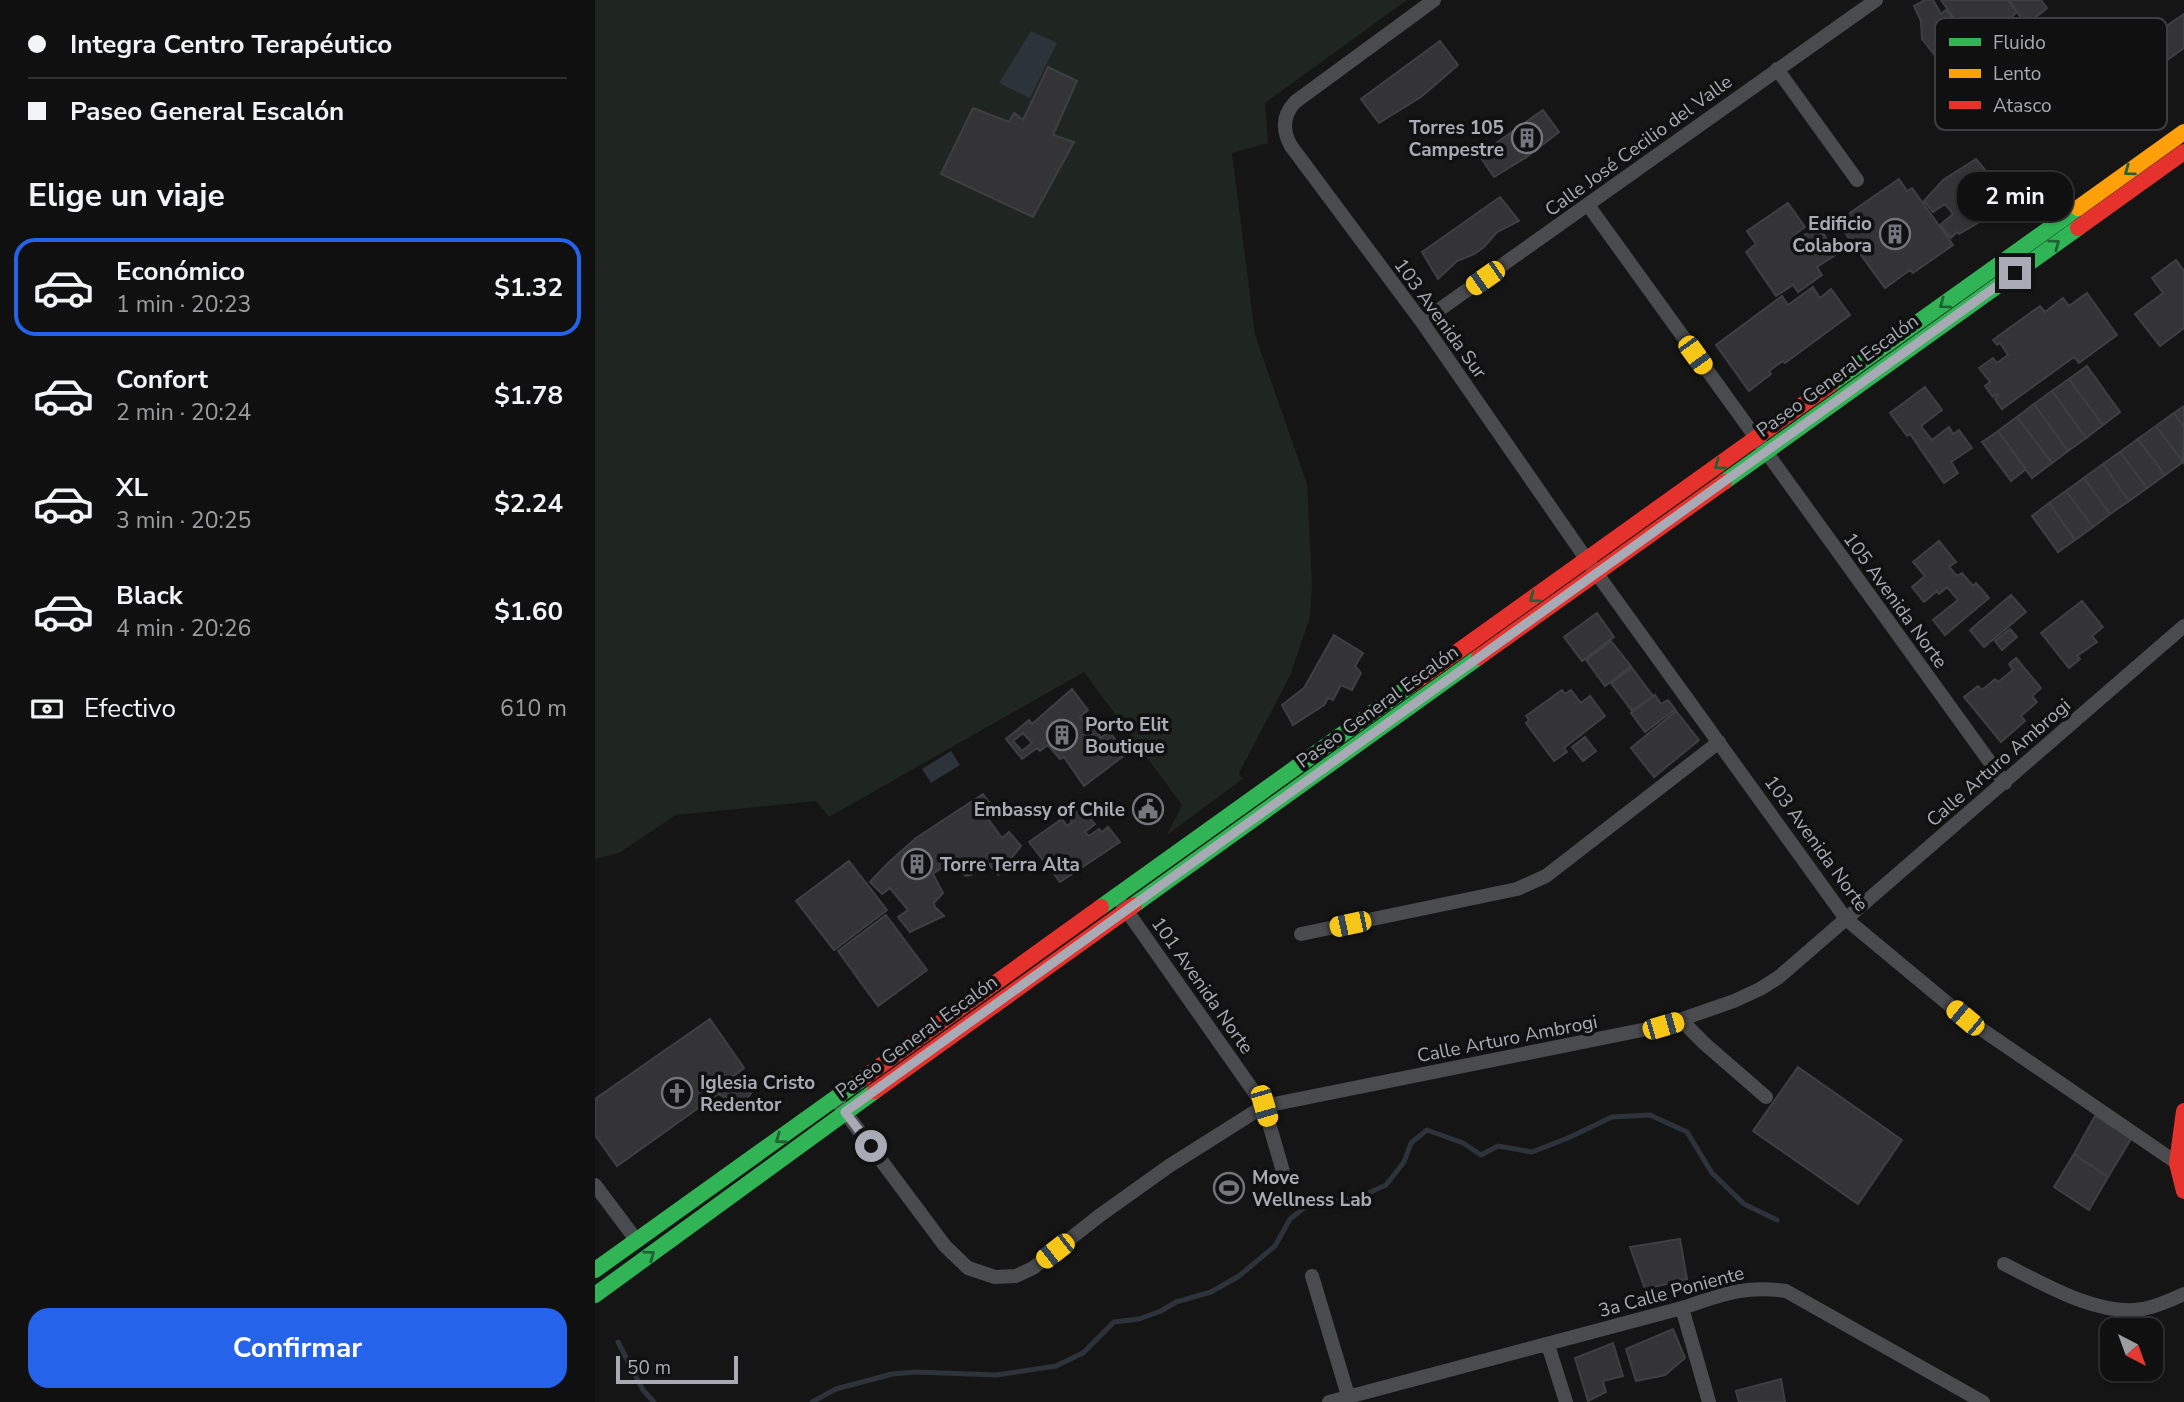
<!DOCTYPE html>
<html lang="es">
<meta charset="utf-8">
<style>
:root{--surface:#101010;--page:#1e1e1e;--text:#f1f3f6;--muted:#9c9d9f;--line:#303030;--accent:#2563eb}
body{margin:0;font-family:"Nunito Sans",sans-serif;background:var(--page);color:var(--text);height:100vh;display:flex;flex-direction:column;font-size:26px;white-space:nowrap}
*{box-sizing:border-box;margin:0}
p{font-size:23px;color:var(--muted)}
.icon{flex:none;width:38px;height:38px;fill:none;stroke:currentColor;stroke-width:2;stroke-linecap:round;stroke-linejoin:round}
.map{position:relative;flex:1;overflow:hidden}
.drawer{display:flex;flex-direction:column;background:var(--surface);width:595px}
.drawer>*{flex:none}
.guide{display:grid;align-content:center;height:154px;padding:0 28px;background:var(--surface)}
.needle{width:46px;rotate:139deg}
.buttons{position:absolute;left:1505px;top:1318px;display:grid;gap:14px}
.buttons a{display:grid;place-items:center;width:63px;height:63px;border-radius:14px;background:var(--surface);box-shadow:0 2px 5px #0004,0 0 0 2px var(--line);font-size:35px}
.scale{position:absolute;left:21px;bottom:18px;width:122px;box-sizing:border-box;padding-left:7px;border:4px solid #a8abb5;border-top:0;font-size:19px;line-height:24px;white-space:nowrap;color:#a8abb5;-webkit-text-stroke:5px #101011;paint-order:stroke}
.end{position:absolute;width:32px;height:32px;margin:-16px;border:9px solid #a8abb5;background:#111;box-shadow:0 0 0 4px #111}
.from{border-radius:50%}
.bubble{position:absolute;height:49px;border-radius:21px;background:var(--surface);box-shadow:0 2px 5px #0004,0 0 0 2px var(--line);font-size:23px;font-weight:700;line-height:49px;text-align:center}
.car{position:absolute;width:21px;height:42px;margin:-21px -10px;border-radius:9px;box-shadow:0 0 5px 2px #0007;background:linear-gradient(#f5c518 24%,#345 0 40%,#f5c518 0 76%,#345 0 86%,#f5c518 0)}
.guide b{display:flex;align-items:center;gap:24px;height:66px;font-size:26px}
.guide b+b{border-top:2px solid var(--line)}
.guide i{width:18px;height:18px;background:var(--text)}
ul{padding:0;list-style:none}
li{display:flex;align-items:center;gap:21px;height:98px;margin:0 14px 10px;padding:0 14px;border:4px solid transparent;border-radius:21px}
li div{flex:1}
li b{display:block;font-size:26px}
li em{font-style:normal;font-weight:700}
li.selected{border-color:var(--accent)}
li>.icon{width:63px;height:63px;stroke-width:1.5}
h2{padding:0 28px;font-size:32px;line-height:84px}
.pay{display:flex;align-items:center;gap:18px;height:77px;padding:0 28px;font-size:26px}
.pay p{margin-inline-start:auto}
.button{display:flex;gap:14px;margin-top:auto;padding:14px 28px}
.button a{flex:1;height:80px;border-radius:21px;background:var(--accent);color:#fff;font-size:28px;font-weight:700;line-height:80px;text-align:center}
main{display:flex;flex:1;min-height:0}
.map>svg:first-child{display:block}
</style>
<main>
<section class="drawer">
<div class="guide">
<b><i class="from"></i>Integra Centro Terapéutico</b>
<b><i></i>Paseo General Escalón</b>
</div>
<h2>Elige un viaje</h2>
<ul>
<li class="selected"><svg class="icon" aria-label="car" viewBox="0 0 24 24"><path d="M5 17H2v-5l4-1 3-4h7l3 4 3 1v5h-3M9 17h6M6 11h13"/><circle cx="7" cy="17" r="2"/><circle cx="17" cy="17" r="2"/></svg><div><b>Económico</b><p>1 min · 20:23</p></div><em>$1.32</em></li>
<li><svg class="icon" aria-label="car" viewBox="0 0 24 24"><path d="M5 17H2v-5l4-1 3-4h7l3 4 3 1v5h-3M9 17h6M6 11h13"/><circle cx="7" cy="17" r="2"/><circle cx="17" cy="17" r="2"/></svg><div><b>Confort</b><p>2 min · 20:24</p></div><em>$1.78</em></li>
<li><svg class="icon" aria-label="car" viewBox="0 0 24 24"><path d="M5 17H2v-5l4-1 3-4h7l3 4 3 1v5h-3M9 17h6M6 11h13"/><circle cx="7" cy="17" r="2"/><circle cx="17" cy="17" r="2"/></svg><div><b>XL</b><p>3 min · 20:25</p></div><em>$2.24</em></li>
<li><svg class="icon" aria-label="car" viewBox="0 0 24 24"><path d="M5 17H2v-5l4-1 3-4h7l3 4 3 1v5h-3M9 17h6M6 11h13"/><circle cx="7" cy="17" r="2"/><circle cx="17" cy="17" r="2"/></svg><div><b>Black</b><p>4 min · 20:26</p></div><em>$1.60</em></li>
</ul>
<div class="pay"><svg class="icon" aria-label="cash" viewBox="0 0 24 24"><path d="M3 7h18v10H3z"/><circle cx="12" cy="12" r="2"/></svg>Efectivo<p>610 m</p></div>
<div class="button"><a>Confirmar</a></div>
</section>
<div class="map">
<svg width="1589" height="1402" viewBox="0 0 1589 1402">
<rect width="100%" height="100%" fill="#151516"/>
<path fill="#1f2521" d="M0,0H812L670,103L673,143L637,153L660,335L712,484L717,584L715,617L695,676L644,773L645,777L649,778L572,835L587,805L489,672L234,817L221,801L81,815L24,853L0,859Z"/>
<path fill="#2d333a" d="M436,31L462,43L435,98L404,83Z
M356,751L365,765L336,783L327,769Z"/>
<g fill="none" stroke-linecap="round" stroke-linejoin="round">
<path stroke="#2d333a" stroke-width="5" d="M23,1342L48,1390L59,1402
M217,1402L241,1389L297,1374L321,1372L401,1375L461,1366L488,1353L519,1322L544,1319L566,1311L581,1302L616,1292L644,1276L680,1246L695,1219L713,1205L767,1196L791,1185L809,1162L816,1143L832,1130L868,1143L886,1155L903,1146L937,1152L973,1138L1017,1117L1055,1115L1092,1132L1117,1173L1149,1204L1182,1220"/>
</g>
<path fill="#343437" stroke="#3e3f42" stroke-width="2" fill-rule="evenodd" d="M1330,0H1338L1346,14L1351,10L1370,36L1342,58L1327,39L1326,21L1319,6Z
M1346,0H1413L1422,12L1382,51Z
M1414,0H1446L1452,8L1431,25Z
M1589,14V48L1561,68L1544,45Z
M845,41L863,65L826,97L784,123L766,99Z
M453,67L482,81L458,135L479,142L438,217L346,174L378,108L414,122L419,113L428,120Z
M948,110L964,132L933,156L899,177L884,155Z
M1381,159L1391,171L1379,180L1387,190L1398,182L1410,197L1386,221L1364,234L1362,232L1356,238L1345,225L1358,214L1350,204L1338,212L1329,201L1348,180Z
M1304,179L1312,191L1317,188L1358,245L1318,273L1315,270L1290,288L1242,222Z
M905,197L924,221L902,232L889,247L879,254L862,261L843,279L827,252Z
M1193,203L1210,227L1199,235L1202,240L1223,226L1242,254L1222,267L1227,275L1203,292L1198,285L1181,296L1151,252L1161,244L1152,231Z
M1581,260L1589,271V328L1565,346L1540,314L1568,293L1557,278Z
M1218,287L1225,298L1236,289L1255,315L1190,363L1188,361L1174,371L1176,374L1154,391L1121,345L1187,296L1193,305Z
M1492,293L1522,335L1484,363L1479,357L1407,409L1400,399L1403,396L1402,394L1398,397L1390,386L1395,382L1384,368L1398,358L1402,363L1413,355L1405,343L1402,345L1398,340L1445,306L1450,312L1468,298L1474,306Z
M1492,366L1525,412L1508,425L1474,379Z
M1474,379L1508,425L1491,438L1457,391Z
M1330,387L1347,410L1326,426L1337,440L1354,427L1358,434L1364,430L1377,448L1356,462L1363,473L1349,483L1315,434L1312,436L1295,413Z
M1457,391L1491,438L1473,451L1439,404Z
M1439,404L1473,451L1457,463L1422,417Z
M1589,406V427L1579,413Z
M1579,413L1589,427L1588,462L1561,426Z
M1422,417L1457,463L1437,478L1403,431Z
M1561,426L1588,462L1570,475L1543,439Z
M1403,431L1431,469L1416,481L1387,442Z
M1543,439L1570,475L1552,488L1525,452Z
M1525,452L1552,488L1534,501L1508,464Z
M1508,464L1534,501L1515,514L1489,478Z
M1489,478L1515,514L1498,527L1471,491Z
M1471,491L1498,527L1480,540L1454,503Z
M1454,503L1480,540L1463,552L1437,516Z
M1344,541L1361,562L1354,567L1362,576L1367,573L1378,586L1381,583L1394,598L1350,635L1338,620L1363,600L1352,587L1344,594L1342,591L1329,602L1317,587L1330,576L1318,562Z
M1416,595L1431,612L1389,647L1375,630Z
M1487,601L1508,627L1497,636L1502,642L1482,656L1485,659L1474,668L1446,633Z
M1002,613L1019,637L987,661L969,637Z
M1415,629L1422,637L1407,650L1400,641Z
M739,635L768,653L760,666L766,673L757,690L746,685L738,700L733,698L729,705L698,725L687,705L709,688Z
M1016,641L1036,666L1010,686L991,660Z
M1421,658L1446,688L1437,696L1442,702L1426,716L1430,721L1406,742L1369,697L1383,686L1387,690L1400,679L1403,682L1418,670L1414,664Z
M1037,668L1058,696L1037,711L1016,683Z
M477,689L493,710L485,717L494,728L498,725L506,738L514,731L531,754L489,786L469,757L465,759L453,745L445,751L442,748L427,759L411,739L434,720L437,724ZM428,733L437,743L427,751L418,741Z
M967,690L970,694L976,690L986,703L995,696L1010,716L969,748L972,752L959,761L931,723L934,720L931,716Z
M1060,695L1066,704L1073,700L1080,709L1050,732L1036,713Z
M1081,711L1104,740L1059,777L1036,748Z
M990,737L1001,751L988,761L977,747Z
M388,794L399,809L391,816L407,838L414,832L426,846L403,875L393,863L376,875L371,876L362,870L356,861L338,874L348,893L339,903L340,907L349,916L315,932L303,917L313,910L295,888L287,894L275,882L293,863L321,838Z
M486,808L500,824L490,832L494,836L504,829L507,832L513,827L525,842L465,882L434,842L467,819L472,826L477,822L474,816Z
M254,861L292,910L239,950L201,901Z
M291,915L332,970L283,1006L243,951Z
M115,1019L149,1068L135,1079L157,1092L147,1105L123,1094L22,1166L0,1135V1099Z
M1203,1067L1307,1140L1263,1204L1158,1131Z
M1500,1116L1536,1139L1513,1177L1479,1154Z
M1479,1154L1513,1177L1494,1210L1459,1187Z
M1085,1239L1092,1279L1050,1289L1035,1247Z
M1078,1329L1090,1358L1070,1375L1041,1381L1031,1349Z
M1018,1343L1028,1376L1008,1381L1011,1392L993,1401L980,1358Z
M1186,1379L1190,1402H1144L1141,1391Z"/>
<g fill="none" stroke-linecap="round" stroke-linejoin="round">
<path stroke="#4a4b4e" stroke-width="14" d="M839,0L700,102C688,115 687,130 696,146L827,322L992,560L1251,919L1370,1018L1582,1163
M1182,69L1262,180
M993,205L1410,783
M827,322L1281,0
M527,904L669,1106L689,1175
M706,934L922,889L951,876L1124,742
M1087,1021L1110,1044L1171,1097
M244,1104L350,1246L373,1268L400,1277L421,1276L438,1268L504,1216L574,1166L669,1106L1067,1026L1139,1001L1165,989L1184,977L1589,626
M0,1185L42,1241
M1409,1264C1447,1283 1503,1317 1548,1309C1562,1306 1576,1300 1589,1294
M717,1276L755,1402
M1087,1308L1114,1402
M953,1345L971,1402
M734,1402L1087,1308C1126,1295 1149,1285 1191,1291L1388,1402"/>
<path stroke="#30b455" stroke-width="16" d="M1235,385L1483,208
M1129,482L1483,228
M539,905L884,657
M506,907L816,685
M0,1270L267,1079
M0,1295L280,1091"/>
<path stroke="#ff9f0a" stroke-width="16" d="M1483,208L1589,132"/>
<path stroke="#e5322d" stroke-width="16" d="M1483,228L1589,152
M884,657L1129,482
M816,685L1235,385
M267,1079L506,907
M280,1091L539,905
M1589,1111L1582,1163L1589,1191"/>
</g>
<defs><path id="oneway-chevron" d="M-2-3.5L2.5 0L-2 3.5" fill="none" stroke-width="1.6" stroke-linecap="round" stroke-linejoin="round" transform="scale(1.75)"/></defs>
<g stroke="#206233">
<use href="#oneway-chevron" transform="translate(1534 171) rotate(144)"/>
<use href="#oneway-chevron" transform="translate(1460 244) rotate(-36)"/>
<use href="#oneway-chevron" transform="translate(1349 304) rotate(144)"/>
<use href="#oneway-chevron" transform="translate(1124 465) rotate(144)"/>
<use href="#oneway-chevron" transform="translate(939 598) rotate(144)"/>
<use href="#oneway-chevron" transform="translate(185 1139) rotate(145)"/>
<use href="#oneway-chevron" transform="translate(55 1255) rotate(-36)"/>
</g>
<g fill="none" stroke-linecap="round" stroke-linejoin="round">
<path stroke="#a8abb5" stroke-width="9" d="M276,1146L250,1112L1420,273"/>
</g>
<defs>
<g id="building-ring" transform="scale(1.575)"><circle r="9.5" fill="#101011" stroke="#75767d" stroke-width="1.5"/><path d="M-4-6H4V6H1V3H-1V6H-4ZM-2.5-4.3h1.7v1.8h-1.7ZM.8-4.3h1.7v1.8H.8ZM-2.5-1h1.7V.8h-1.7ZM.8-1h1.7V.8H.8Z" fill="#75767d"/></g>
<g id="civic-ring" transform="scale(1.575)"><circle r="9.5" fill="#101011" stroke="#75767d" stroke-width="1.5"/><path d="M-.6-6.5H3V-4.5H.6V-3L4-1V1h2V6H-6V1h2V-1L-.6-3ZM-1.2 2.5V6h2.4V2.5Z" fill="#75767d"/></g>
<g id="church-ring" transform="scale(1.575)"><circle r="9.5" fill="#101011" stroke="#75767d" stroke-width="1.5"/><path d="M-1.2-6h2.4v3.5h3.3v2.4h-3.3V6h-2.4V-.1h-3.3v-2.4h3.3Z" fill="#75767d"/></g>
<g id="stadium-ring" transform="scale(1.575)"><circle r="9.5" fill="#101011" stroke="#75767d" stroke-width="1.5"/><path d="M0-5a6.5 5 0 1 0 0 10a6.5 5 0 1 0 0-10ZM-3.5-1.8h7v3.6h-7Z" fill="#75767d"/></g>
</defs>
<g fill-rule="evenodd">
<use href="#building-ring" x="932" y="138"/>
<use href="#building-ring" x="1300" y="234"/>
<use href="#building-ring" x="467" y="735"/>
<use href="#civic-ring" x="553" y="809"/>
<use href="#building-ring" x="322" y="864"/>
<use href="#church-ring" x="82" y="1093"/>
<use href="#stadium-ring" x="634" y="1188"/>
</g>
<g text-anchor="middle" stroke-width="7" stroke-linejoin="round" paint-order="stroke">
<g font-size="19" font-weight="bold" fill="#a8abb5" stroke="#101011" text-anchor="start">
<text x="909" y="134" text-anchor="end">Torres 105<tspan x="909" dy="22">Campestre</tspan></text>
<text x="1277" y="230" text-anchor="end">Edificio<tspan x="1277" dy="22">Colabora</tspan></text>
<text x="490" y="731">Porto Elit<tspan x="490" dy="22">Boutique</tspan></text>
<text x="530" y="816" text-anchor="end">Embassy of Chile</text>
<text x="345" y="871">Torre Terra Alta</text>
<text x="105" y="1089">Iglesia Cristo<tspan x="105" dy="22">Redentor</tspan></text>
<text x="657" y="1184">Move<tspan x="657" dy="22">Wellness Lab</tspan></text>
</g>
<g font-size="19" fill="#a8abb5" stroke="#101011">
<text transform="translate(1043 145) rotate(-36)" y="7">Calle José Cecilio del Valle</text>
<text transform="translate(846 318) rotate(54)" y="7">103 Avenida Sur</text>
<text transform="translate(1242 375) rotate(-36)" y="7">Paseo General Escalón</text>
<text transform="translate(1301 600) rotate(54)" y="7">105 Avenida Norte</text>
<text transform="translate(782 706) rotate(-36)" y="7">Paseo General Escalón</text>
<text transform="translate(1403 762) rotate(-41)" y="7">Calle Arturo Ambrogi</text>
<text transform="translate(1222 843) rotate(54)" y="7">103 Avenida Norte</text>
<text transform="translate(608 985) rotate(55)" y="7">101 Avenida Norte</text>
<text transform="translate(321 1036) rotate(-36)" y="7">Paseo General Escalón</text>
<text transform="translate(912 1038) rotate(-11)" y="7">Calle Arturo Ambrogi</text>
<text transform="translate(1076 1291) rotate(-15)" y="7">3a Calle Poniente</text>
</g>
</g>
<rect x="1340" y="18" width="232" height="112" rx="10" fill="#101011" stroke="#3e3e42" stroke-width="2"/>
<rect x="1354" y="38" width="32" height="8" fill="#30b455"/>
<rect x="1354" y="69" width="32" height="9" fill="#ff9f0a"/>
<rect x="1354" y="101" width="32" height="8" fill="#e5322d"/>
<g font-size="19" fill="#a8abb5">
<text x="1398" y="49">Fluido</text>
<text x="1398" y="80">Lento</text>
<text x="1398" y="112">Atasco</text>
</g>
</svg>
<div class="buttons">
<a><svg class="needle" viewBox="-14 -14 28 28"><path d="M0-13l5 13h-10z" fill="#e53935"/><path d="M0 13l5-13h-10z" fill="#9c9d9f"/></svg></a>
</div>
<div class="scale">50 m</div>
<i class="end from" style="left:276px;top:1146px"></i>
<i class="end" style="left:1420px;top:273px"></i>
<div class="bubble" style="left:1362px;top:172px;width:116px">2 min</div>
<i class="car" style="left:890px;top:278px;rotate:235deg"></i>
<i class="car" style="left:1100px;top:355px;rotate:144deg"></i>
<i class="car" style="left:755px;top:924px;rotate:258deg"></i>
<i class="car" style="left:1370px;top:1018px;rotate:310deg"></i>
<i class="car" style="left:1068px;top:1026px;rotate:74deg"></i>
<i class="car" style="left:669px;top:1106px;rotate:164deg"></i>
<i class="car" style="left:460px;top:1251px;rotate:232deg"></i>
</div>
</main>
